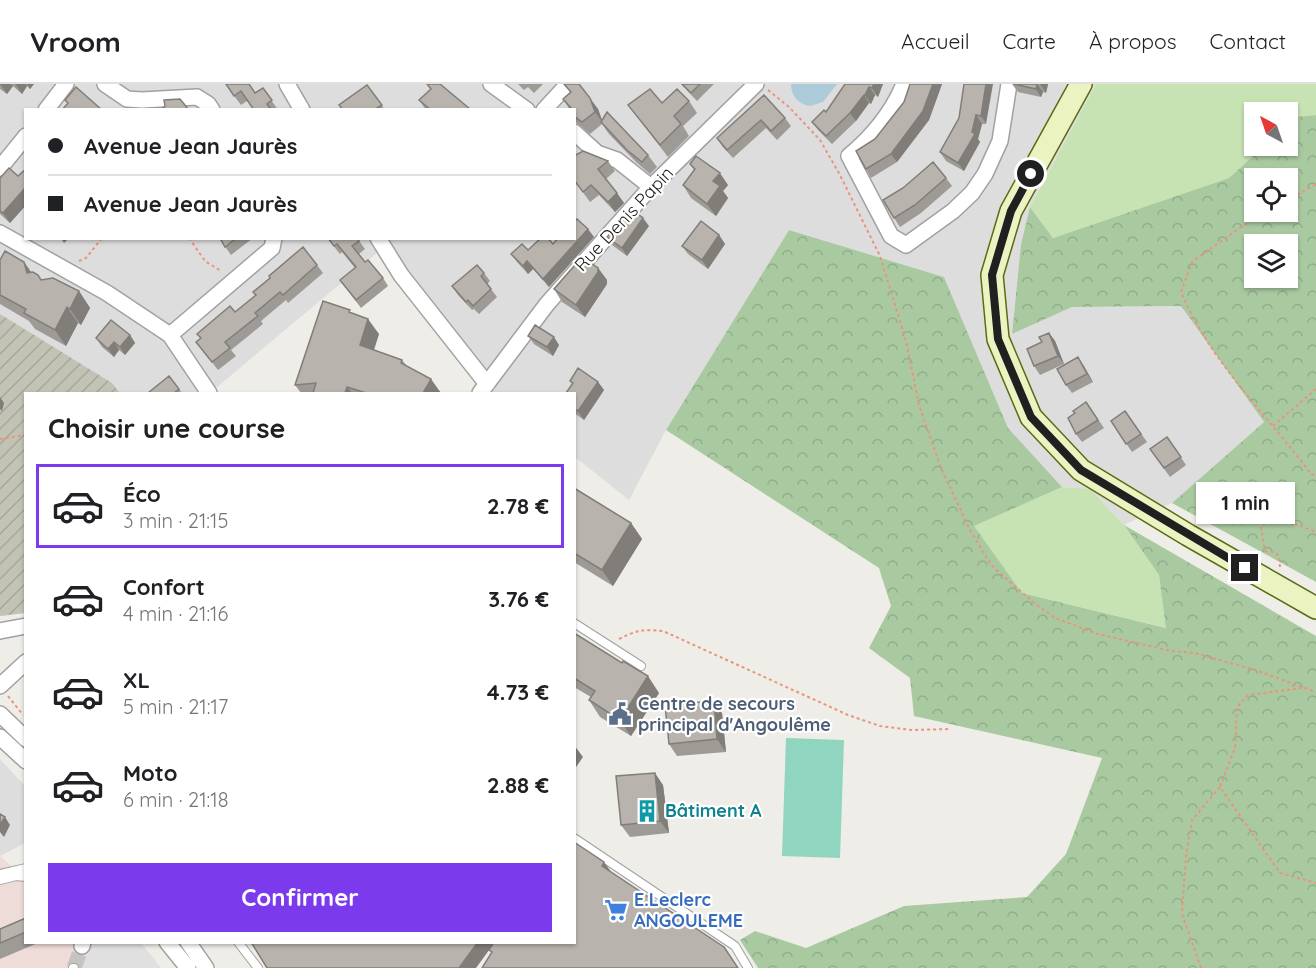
<!DOCTYPE html>
<html lang="fr">
<meta charset="utf-8">
<style>
:root{--surface:#fff;--page:#f6f6f6;--text:#202124;--muted:#757577;--line:#e0e0e0;--accent:#7c3aed}
body{margin:0;font-family:Quicksand,sans-serif;background:var(--page);color:var(--text);height:100vh;display:flex;flex-direction:column;font-size:22px;white-space:nowrap}
*{box-sizing:border-box;margin:0}
p{font-size:20px;color:var(--muted)}
.icon{flex:none;width:33px;height:33px;fill:none;stroke:currentColor;stroke-width:2;stroke-linecap:round;stroke-linejoin:round}
.map{position:relative;flex:1;overflow:hidden}
.side{position:absolute;left:24px;top:308px;width:552px;height:552px;display:flex;flex-direction:column;background:var(--surface);border-radius:0px;box-shadow:0 2px 4px #0004}
.side>*{flex:none}
.banner{position:absolute;left:24px;top:24px;width:552px;height:132px;border-radius:0px;box-shadow:0 2px 4px #0004;display:grid;align-content:center;height:132px;padding:0 24px;background:var(--surface)}
.needle{width:39px;rotate:320deg}
.controls{position:absolute;left:1244px;top:18px;display:grid;gap:12px}
.controls a{display:grid;place-items:center;width:54px;height:54px;border-radius:0px;background:var(--surface);box-shadow:0 2px 4px #0004;font-size:30px}
.end{position:absolute;width:27px;height:27px;margin:-14px;border:8px solid #202020;background:#fff;box-shadow:0 0 0 3px #fff}
.from{border-radius:50%}
.bubble{position:absolute;height:42px;border-radius:0px;background:var(--surface);box-shadow:0 2px 4px #0004;font-size:20px;font-weight:800;line-height:42px;text-align:center}
.banner b{display:flex;align-items:center;gap:21px;height:57px;font-size:22px}
.banner b+b{border-top:2px solid var(--line)}
.banner i{width:15px;height:15px;background:var(--text)}
ul{padding:0;list-style:none}
li{display:flex;align-items:center;gap:18px;height:84px;margin:0 12px 9px;padding:0 12px;border:3px solid transparent;border-radius:0px}
li div{flex:1}
li b{display:block;font-size:22px}
li em{font-style:normal;font-weight:800}
li.selected{border-color:var(--accent)}
li>.icon{width:54px;height:54px;stroke-width:1.5}
h2{padding:0 24px;font-size:27px;line-height:72px}
.action{display:flex;gap:12px;margin-top:auto;padding:12px 24px}
.action a{flex:1;height:69px;border-radius:0px;background:var(--accent);color:#fff;font-size:24px;font-weight:800;line-height:69px;text-align:center}
header{display:flex;align-items:center;gap:36px;box-sizing:border-box;height:84px;padding:0 30px;background:var(--surface);border-bottom:2px solid var(--line)}
header strong{font-size:28px}
nav{display:flex;gap:33px;margin-inline-start:auto;font-size:21px}
.map>svg:first-child{display:block}
</style>
<header>
<strong>Vroom</strong>
<nav><a>Accueil</a><a>Carte</a><a>À propos</a><a>Contact</a></nav>
</header>
<div class="map">
<svg width="1316" height="884" viewBox="0 0 1316 884">
<defs>
<pattern id="construction-furrows" width="10" height="10" patternUnits="userSpaceOnUse" patternTransform="scale(1.5)"><rect width="10" height="10" fill="#c2c3b4"/><path d="M-1 1l2-2M0 10L10 0M9 11l2-2" fill="none" stroke="#a6a79a"/></pattern>
<pattern id="forest-crowns" width="20" height="18" patternUnits="userSpaceOnUse" patternTransform="scale(1.5)"><rect width="20" height="18" fill="#a9caa1"/><path d="M2 6a3 3 0 1 1 6 0M12 15a3 3 0 1 1 6 0" fill="none" stroke="#91ad8a"/></pattern>
</defs>
<rect width="100%" height="100%" fill="#efede7"/>
<path fill="#dedddd" fill-rule="evenodd" d="M0,0H1096L1030,123L1021,160L1012,250L1072,223L1181,222L1264,338L1172,419L1124,441L1090,405L1062,403L1008,345L944,193L789,146L666,346L629,416L575,373L574,309H494L383,164L210,309H26L25,529L0,532ZM26,26H574V154H26Z
M0,675L26,703L25,759L0,772Z"/>
<path fill="#eedcd9" d="M0,772L20,790L25,800L26,858H72L73,861L89,865L93,858H140L161,884H0Z"/>
<path fill="url(#construction-furrows)" d="M0,230L112,299L120,309H26L25,529L0,532Z"/>
<path fill="#c7e3b3" d="M1096,0H1316V31L1294,33L1287,40V28H1254V62H1264L1229,94L1053,154L1030,123Z
M1062,403L1090,405L1124,441L1159,491L1167,544L1022,509L973,442Z"/>
<path fill="url(#forest-crowns)" fill-rule="evenodd" d="M1316,31V498L1172,419L1264,338L1181,222L1072,223L1012,250L1021,160L1030,123L1053,154L1229,94L1264,62H1287V40L1294,33ZM1254,94H1287V128H1254ZM1254,160H1287V194H1254Z
M789,146L944,193L1008,344L1062,403L974,442L1022,509L1166,544L1159,491L1124,441L1316,552V884H758L740,856L755,847L806,864L904,822L1027,813L1066,770L1102,674L914,632L910,594L869,564L891,522L879,484L666,346Z"/>
<path fill="#8fd5c0" d="M786,654L844,656L840,774L782,772Z"/>
<path fill="#e0e0e0" d="M93,858H140L161,884H83Z"/>
<path fill="#adcad8" d="M791,0H837L823,18L810,22C798,20 791,12 791,0Z"/>
<g fill="none" stroke-linecap="round" stroke-linejoin="round">
<path stroke="#c6c4bf" stroke-width="15" stroke-dasharray="15 8" stroke-linecap="butt" d="M74,884L82,862"/>
<g stroke="#a1a1a1" stroke-width="10">
<path id="service" d="M574,539L641,582
M574,754L735,862L748,884
M0,790L26,784
M0,796L16,792L26,793
M238,858L258,884
M73,884H74"/>
</g>
<g stroke="#a1a1a1" stroke-width="18">
<path id="minor" d="M105,0L127,15L142,16L197,13L208,20L212,26
M287,0L302,26
M491,0L527,26
M904,0C892,29 873,52 849,72L891,152L906,161L953,127L972,109L985,90L1000,57L1009,0
M46,26L66,0
M544,26L568,0
M574,48L597,69L617,76L651,103
M0,84L26,52
M0,149L107,209L170,251L209,309
M378,154L401,191L487,300
M170,251L272,164L274,154
M480,309L547,220L651,103L756,0
M0,547L26,542
M0,602L26,578
M0,630L26,655
M0,653L26,677
M167,858L188,884
M188,858L206,884
M82,862L83,858"/>
</g>
<g stroke="#5a6c12" stroke-width="24">
<path id="secondary" d="M1081,0L1011,127L992,191L998,255L1031,333L1081,386L1188,451L1316,524"/>
</g>
<path stroke="#ea937d" stroke-width="2" stroke-dasharray="3 3" stroke-linecap="butt" d="M768,6L789,23L820,56L840,91L880,172L906,257L919,321L941,384L969,444L991,481L1034,519L1055,534L1098,550L1171,567L1195,569L1255,586L1316,608
M1287,117L1316,100
M1268,128L1241,143L1192,178L1181,208C1209,276 1267,331 1311,390L1316,392
M189,154L205,177L221,187
M79,177L86,174L102,154
M1273,342L1316,305
M0,355L26,351
M1280,483L1279,472L1274,468L1265,467L1261,442L1275,432L1316,448
M619,555C637,546 643,545 663,547L848,631L880,642L912,646L951,645
M1302,604L1248,611L1237,623L1235,664L1220,703L1280,789L1316,799
M8,612L23,631
M1201,884L1182,830L1186,772L1192,736L1220,703"/>
<use href="#service" stroke="#fff" stroke-width="8"/>
<use href="#minor" stroke="#fff" stroke-width="15"/>
<use href="#secondary" stroke="#ecf3c2" stroke-width="21"/>
</g>
<path fill="#9e9a95" d="M0,0H34L30,5L27,2L22,10L13,2L7,10L0,5Z
M225,0L255,9L263,4L278,26H254L247,17L241,21Z
M518,0H543L534,9L528,3L524,6Z
M564,0L598,25L602,36L648,71L657,83L650,90L636,78L609,50L602,40L590,50L576,38L574,37V26H570L563,15L570,8Z
M681,0H714L697,17Z
M845,0H883L878,13L875,11L871,20L869,19L856,37L832,60L818,46L812,38L826,28Z
M910,0H942L929,36L897,78L871,94L866,85L875,55L904,18Z
M964,0L986,40H982L978,55L980,58L964,87L946,77L940,68L959,34Z
M1012,0H1048L1046,9L1043,8L1041,13L1018,8Z
M367,1L385,26H343Z
M431,5L471,26H426L419,16Z
M764,11L785,34L791,42L777,56L766,44L733,74L722,62L717,54Z
M689,17L697,29L683,42L689,52L668,73L628,21Z
M574,72L608,77L615,87L606,95L624,119L615,128L599,111L590,118L577,100L574,102Z
M690,80L728,101L723,107L728,114L716,132L691,114L683,101L694,86Z
M26,85V121L10,139L0,130V94L18,92Z
M946,94L952,102L921,129L900,143L894,134L903,104Z
M649,142L627,172L612,161L607,153Z
M719,151L725,160L708,185L688,170L682,162Z
M594,153L549,203L533,185L528,190L517,178L511,170L553,160Z
M219,154H253L231,171Z
M327,154H357L365,165L359,170L365,178L383,194L388,202L361,224L340,196L355,184L342,168L340,170Z
M0,176L24,178L31,188L38,191L42,196L79,207L90,224L81,241L78,239L66,262L35,245L29,237L0,220Z
M317,181L323,189L288,219L286,216L261,237L263,240L231,266L236,272L218,286L196,258L235,228Z
M598,184L607,196V200L585,233L562,218L554,205Z
M484,189L490,197L487,200L497,213L479,230L474,225L472,226L458,211L452,202Z
M353,230L379,250L374,266L402,276L407,282L441,309H301L295,301Z
M1049,249L1055,257L1064,280L1040,291L1034,282L1042,258Z
M130,251L135,259L125,271L119,266L114,273L102,263L96,254Z
M528,252L559,261L553,272L534,260Z
M1078,273L1093,298L1072,309L1066,301Z
M570,297L598,298L604,306L584,336L574,329V309L572,300Z
M179,305L182,309H148Z
M1086,318L1104,344L1082,358L1076,350L1075,329Z
M1125,327L1147,358L1132,368L1111,337Z
M1167,353L1186,381L1170,393L1150,365Z
M574,404L631,439L642,455L613,502L574,478Z
M574,549L659,609L631,652L600,633L589,616L591,613L574,603Z
M722,629L726,668L677,672L669,660Z
M663,701L669,749L630,753L621,741Z
M26,834V858H40L0,875V845Z"/>
<path fill="#817d79" d="M0,0H11L13,2L7,10Z
M15,0H26L27,2L22,10Z
M27,0H34L30,5Z
M874,0H883L878,13L872,4Z
M933,0H942L929,36L897,78L891,70Z
M986,0H993L986,40L981,32Z
M1037,0L1043,8L1041,13L1036,5Z
M1040,0H1048L1046,9Z
M869,3L875,11L871,20L865,11Z
M864,11L869,19L856,37L850,29Z
M590,14L598,25L603,39L595,28Z
M976,31L982,40L978,55L980,58L964,87L958,79L972,48Z
M720,89L728,101L723,107L728,114L716,132L707,120L713,97Z
M26,103V121L10,139L3,129Z
M617,109L624,119L615,128L608,118Z
M643,134L649,142L627,172L622,164Z
M588,145L594,153L549,203L543,195Z
M719,151L725,160L708,185L702,176Z
M61,154H69L64,159Z
M527,177L533,185L528,190L523,182Z
M24,178L35,194L27,189Z
M598,184L607,196V200L585,233L576,221Z
M79,207L90,224L81,241L70,225Z
M67,223L78,239L66,262L55,246Z
M368,235L379,250L370,277L360,261Z
M1049,249L1055,257L1064,280L1058,272Z
M130,251L135,259L125,271L120,263Z
M554,253L559,261L553,272L547,263Z
M114,258L119,266L114,273L108,265Z
M1078,273L1084,282L1093,298L1087,290Z
M431,295L441,309H423Z
M598,298L604,306L584,336L578,327Z
M347,303L352,309H345Z
M0,313L4,319L2,327L0,325Z
M631,439L642,455L613,502L602,486Z
M648,592L659,609L631,652L620,636Z
M714,617L722,629L726,668L717,655Z
M574,661L583,673L574,686Z
M655,689L663,701L669,749L660,737Z
M5,733L10,741L4,753L0,748V741Z
M604,778L612,789L602,782Z
M478,858H495L476,884H459Z"/>
<path fill="#b8b3ad" stroke="#817d79" stroke-width="1.5" d="M226,0H249L255,9L263,4L272,16L267,20L271,26H254L241,7L234,12Z
M427,0H440L470,25L431,26L419,16L431,5Z
M564,0H579L590,14L595,28L582,38L574,32V26H570L572,25L563,15L571,8Z
M682,0H700L691,9Z
M845,0H874L872,4L869,3L865,11H864L850,29L826,52L812,38L824,26L826,28Z
M910,0H933L923,27L891,70L866,85L856,67L875,55L904,18Z
M964,0H986L981,32L976,31L972,48L975,50L958,79L940,68L959,34Z
M1014,0H1037L1036,5Z
M367,1L382,21L374,26H343L339,21Z
M76,3L102,26H62L68,19L65,16Z
M650,5L662,19L677,5L689,17L674,32L681,40L660,61L628,21Z
M764,11L785,34L771,47L761,36L727,66L717,54Z
M180,15L189,26H161L165,22L164,16Z
M607,28L648,71L642,78L627,66L601,38Z
M583,67L608,77L598,85L617,109L608,118L591,101L583,108L574,96V72Z
M696,72L720,89L713,97L720,102L707,120L683,101L695,85L690,80Z
M933,78L946,94L915,121L894,134L883,116L903,104Z
M9,84L18,92L26,85V103L3,129L0,127V94Z
M631,125L643,134L622,164L607,153Z
M577,135L588,145L543,195L527,177L523,182L511,170L522,160L528,166L541,154H548L553,160L558,154H574V138Z
M701,137L719,151L702,176L682,162Z
M220,154H236L225,163Z
M328,154H357L359,157L352,162L365,178L368,176L383,194L356,216L340,196L356,183L337,160L334,162Z
M303,163L317,181L283,211L280,208L255,229L258,232L225,258L230,264L212,278L196,258L201,254L197,250L230,222L235,228L256,211L253,208L270,194L269,192Z
M5,167L24,178L27,189L33,188L38,191L41,196L53,194L79,207L70,225L67,223L55,246L24,229L26,225L0,211V176Z
M582,173L598,184V188L576,221L554,205Z
M477,181L484,189L481,192L491,205L473,222L468,216L466,218L452,202Z
M323,217L350,226L349,228L368,235L360,261L402,276L401,279L431,295L423,309H366L347,303L345,309H313L316,299L295,301Z
M111,236L130,251L120,263L114,258L108,265L96,254Z
M535,241L554,253L547,263L528,252Z
M1049,249L1058,272L1034,282L1027,265L1042,258L1039,253Z
M1078,273L1087,290L1066,301L1057,285Z
M578,284L598,298L578,327L574,325V309H566L573,299L570,297Z
M169,292L179,305L174,309H148Z
M1086,318L1098,336L1076,350L1068,334L1075,329L1073,327Z
M1125,327L1141,350L1126,360L1111,337Z
M1167,353L1181,373L1164,384L1150,365Z
M574,404L631,439L602,486L574,469Z
M574,549L622,579L623,577L648,592L620,636L589,616L595,607L574,594Z
M714,617L717,655L669,660L665,621Z
M655,689L660,737L621,741L616,692Z
M0,730L5,733L0,741Z
M574,758L604,778L602,782L724,863L738,884H482L492,868L489,866L494,858H574Z
M26,834V848L0,859V845Z
M251,858H478L459,884H267Z"/>
<g fill="none" stroke-linecap="round" stroke-linejoin="round">
<path stroke="#202020" stroke-width="8" d="M1031,90L1011,127L992,191L998,255L1031,333L1081,386L1245,484"/>
</g>
<defs>
<g id="civic-bare" transform="scale(1.8)"><path d="M-.6-6.5H3V-4.5H.6V-3L4-1V1h2V6H-6V1h2V-1L-.6-3ZM-1.2 2.5V6h2.4V2.5Z" fill="#5c6f8a" stroke="#fff" stroke-width="2.5" paint-order="stroke"/></g>
<g id="building-bare" transform="scale(1.8)"><path d="M-4-6H4V6H1V3H-1V6H-4ZM-2.5-4.3h1.7v1.8h-1.7ZM.8-4.3h1.7v1.8H.8ZM-2.5-1h1.7V.8h-1.7ZM.8-1h1.7V.8H.8Z" fill="#0f9aa8" stroke="#fff" stroke-width="2.5" paint-order="stroke"/></g>
<g id="supermarket-bare" transform="scale(1.8)"><path d="M-6-5.5h2.5l.6 2H6L4.5 2H-2.5L-4.4-4H-6ZM-1.5 3.2a1.3 1.3 0 1 0 .1 0ZM3 3.2a1.3 1.3 0 1 0 .1 0Z" fill="#3f7fe0" stroke="#fff" stroke-width="2.5" paint-order="stroke"/></g>
</defs>
<g fill-rule="evenodd">
<use href="#civic-bare" x="620" y="630"/>
<use href="#building-bare" x="647" y="727"/>
<use href="#supermarket-bare" x="616" y="826"/>
</g>
<g text-anchor="middle" stroke-width="4.5" stroke-linejoin="round" paint-order="stroke">
<g font-size="18" fill="#202020" stroke="#fff">
<text transform="translate(624 135) rotate(-47)" y="6">Rue Denis Papin</text>
</g>
<g font-size="18" font-weight="bold" fill="#4e5e75" stroke="#fff" text-anchor="start">
<text x="638" y="626">Centre de secours<tspan x="638" dy="21">principal d'Angoulême</tspan></text>
</g>
<g font-size="18" font-weight="bold" fill="#0d838f" stroke="#fff" text-anchor="start">
<text x="665" y="733">Bâtiment A</text>
</g>
<g font-size="18" font-weight="bold" fill="#366cbe" stroke="#fff" text-anchor="start">
<text x="634" y="822">E.Leclerc<tspan x="634" dy="21">ANGOULEME</tspan></text>
</g>
</g>
</svg>
<div class="controls">
<a><svg class="needle" viewBox="-14 -14 28 28"><path d="M0-13l5 13h-10z" fill="#e53935"/><path d="M0 13l5-13h-10z" fill="#757577"/></svg></a>
<a><svg class="icon" aria-label="locate" viewBox="0 0 24 24"><circle cx="12" cy="12" r="6"/><path d="M12 2v4M12 18v4M2 12h4M18 12h4"/></svg></a>
<a><svg class="icon" aria-label="layers" viewBox="0 0 24 24"><path d="M12 4l9 5-9 5-9-5zM3 14l9 5 9-5"/></svg></a>
</div>
<i class="end from" style="left:1031px;top:90px"></i>
<i class="end" style="left:1245px;top:484px"></i>
<div class="bubble" style="left:1196px;top:398px;width:99px">1 min</div>
<div class="banner">
<b><i class="from"></i>Avenue Jean Jaurès</b>
<b><i></i>Avenue Jean Jaurès</b>
</div>
<section class="side">
<h2>Choisir une course</h2>
<ul>
<li class="selected"><svg class="icon" aria-label="car" viewBox="0 0 24 24"><path d="M5 17H2v-5l4-1 3-4h7l3 4 3 1v5h-3M9 17h6M6 11h13"/><circle cx="7" cy="17" r="2"/><circle cx="17" cy="17" r="2"/></svg><div><b>Éco</b><p>3 min · 21:15</p></div><em>2.78 €</em></li>
<li><svg class="icon" aria-label="car" viewBox="0 0 24 24"><path d="M5 17H2v-5l4-1 3-4h7l3 4 3 1v5h-3M9 17h6M6 11h13"/><circle cx="7" cy="17" r="2"/><circle cx="17" cy="17" r="2"/></svg><div><b>Confort</b><p>4 min · 21:16</p></div><em>3.76 €</em></li>
<li><svg class="icon" aria-label="car" viewBox="0 0 24 24"><path d="M5 17H2v-5l4-1 3-4h7l3 4 3 1v5h-3M9 17h6M6 11h13"/><circle cx="7" cy="17" r="2"/><circle cx="17" cy="17" r="2"/></svg><div><b>XL</b><p>5 min · 21:17</p></div><em>4.73 €</em></li>
<li><svg class="icon" aria-label="car" viewBox="0 0 24 24"><path d="M5 17H2v-5l4-1 3-4h7l3 4 3 1v5h-3M9 17h6M6 11h13"/><circle cx="7" cy="17" r="2"/><circle cx="17" cy="17" r="2"/></svg><div><b>Moto</b><p>6 min · 21:18</p></div><em>2.88 €</em></li>
</ul>
<div class="action"><a>Confirmer</a></div>
</section>
</div>
